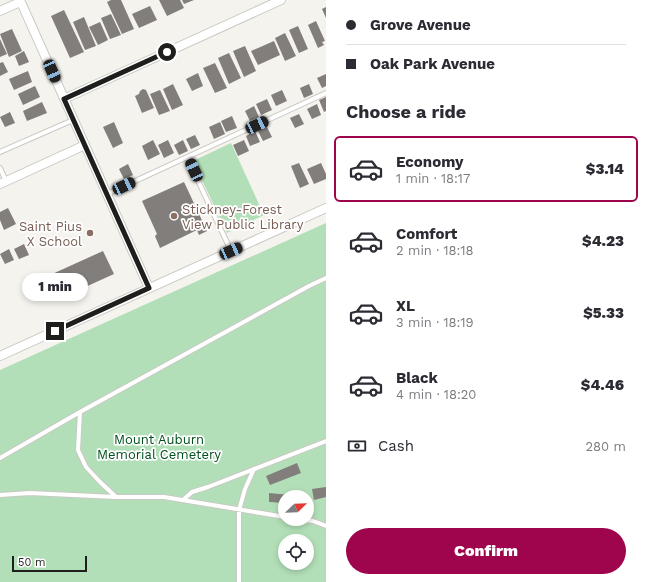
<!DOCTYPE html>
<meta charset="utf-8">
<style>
:root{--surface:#fff;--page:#f2f2f3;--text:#2b2b33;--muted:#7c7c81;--line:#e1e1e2;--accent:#9e054c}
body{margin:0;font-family:"Work Sans",sans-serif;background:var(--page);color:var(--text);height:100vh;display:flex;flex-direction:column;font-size:15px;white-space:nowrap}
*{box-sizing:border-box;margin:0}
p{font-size:13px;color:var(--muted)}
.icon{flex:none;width:22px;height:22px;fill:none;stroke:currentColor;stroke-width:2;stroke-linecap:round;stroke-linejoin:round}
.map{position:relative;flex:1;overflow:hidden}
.sheet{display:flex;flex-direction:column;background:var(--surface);width:320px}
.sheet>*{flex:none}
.top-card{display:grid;align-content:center;height:88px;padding:0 20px;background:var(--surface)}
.needle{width:26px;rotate:67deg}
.buttons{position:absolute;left:278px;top:490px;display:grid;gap:8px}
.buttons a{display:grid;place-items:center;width:36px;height:36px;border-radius:50%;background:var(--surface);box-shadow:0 2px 6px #0003;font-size:20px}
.scale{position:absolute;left:12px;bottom:10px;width:75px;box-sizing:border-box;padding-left:4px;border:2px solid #1e1e1c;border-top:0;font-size:11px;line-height:14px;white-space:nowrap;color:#1e1e1c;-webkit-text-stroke:3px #fff;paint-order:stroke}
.end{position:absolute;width:18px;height:18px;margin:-9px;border:5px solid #1e1e1c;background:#fff;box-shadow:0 0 0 2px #fff}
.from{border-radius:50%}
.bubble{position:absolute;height:28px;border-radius:14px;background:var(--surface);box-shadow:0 2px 6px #0003;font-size:13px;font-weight:800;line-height:28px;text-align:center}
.car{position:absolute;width:12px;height:24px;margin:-12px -6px;border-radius:5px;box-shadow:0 0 3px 1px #0007;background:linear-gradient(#222 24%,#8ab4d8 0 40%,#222 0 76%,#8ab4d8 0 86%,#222 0)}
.top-card b{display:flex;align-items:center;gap:14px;height:38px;font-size:15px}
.top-card b+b{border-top:1px solid var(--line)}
.top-card i{width:10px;height:10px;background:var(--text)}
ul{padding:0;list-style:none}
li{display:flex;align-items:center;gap:12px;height:66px;margin:0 8px 6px;padding:0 12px;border:2px solid transparent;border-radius:6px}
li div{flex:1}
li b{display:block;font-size:15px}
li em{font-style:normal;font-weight:800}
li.on{border-color:var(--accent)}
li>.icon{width:36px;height:36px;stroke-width:1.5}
h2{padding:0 20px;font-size:18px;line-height:48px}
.pay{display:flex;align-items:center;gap:10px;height:44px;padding:0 20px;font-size:15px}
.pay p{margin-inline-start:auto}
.button{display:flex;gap:8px;margin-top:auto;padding:8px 20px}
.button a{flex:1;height:46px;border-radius:24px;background:var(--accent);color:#fff;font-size:16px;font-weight:800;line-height:46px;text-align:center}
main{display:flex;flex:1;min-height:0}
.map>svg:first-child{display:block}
</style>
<main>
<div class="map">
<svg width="326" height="582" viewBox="0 0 326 582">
<rect width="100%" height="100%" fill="#f5f3ee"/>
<path fill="#b2dfb8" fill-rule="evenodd" d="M231,143L264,215L227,233L193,161Z
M326,223V582H0V370ZM285,497H307V519H285ZM285,541H307V563H285Z"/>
<path fill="#827e7b" d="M111,0H121L134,29L122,34L107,2Z
M159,0H180L184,8L167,16Z
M182,0H194L184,4Z
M150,6L157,20L139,28L132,14Z
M326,7V18L322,9Z
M64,10L84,52L70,58L51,16Z
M111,14L121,35L110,39L101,18Z
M84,17L96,46L85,50L73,22Z
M316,21L325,41L322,42L324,45L318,48L308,25Z
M100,22L108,40L98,45L89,27Z
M298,26L308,49L299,53L289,30Z
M12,29L22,51L9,57L0,34Z
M285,33L296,56L285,61L275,38Z
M0,39L7,54L0,57Z
M274,41L280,55L258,65L251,51Z
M245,46L256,71L244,77L233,51Z
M24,51L29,62L19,66L15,56Z
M229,53L241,78L229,84L218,58Z
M3,62L8,72L0,76V63Z
M215,63L227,88L215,93L203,68Z
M28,71L32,82L14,90L9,79Z
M198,73L203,86L192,91L186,79Z
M326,74V86L322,88L317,78Z
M173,84L183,105L172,110L163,89Z
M309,84L313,94L304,98L300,88Z
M35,86L40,97L23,105L18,94Z
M143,89L146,90L154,108L142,113L135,96L139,94L140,91Z
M160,90L170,111L159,115L150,94Z
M282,90L287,101L276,106L271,95Z
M326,97V111L324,112L319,100Z
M267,99L272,110L261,115L256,104Z
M42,102L47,113L27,121L23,111Z
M317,104L321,115L312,119L307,109Z
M254,106L259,117L250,121L245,111Z
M10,112L15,123L5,127L0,117Z
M299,114L304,124L295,128L290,118Z
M232,116L237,128L226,132L221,121Z
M114,122L123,143L113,148L103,127Z
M220,122L225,134L214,139L209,127Z
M267,127L272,137L263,141L258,131Z
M255,131L260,142L250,146L246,136Z
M195,135L200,145L191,149L186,139Z
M153,140L160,154L148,160L142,146Z
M168,140L174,153L164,158L158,145Z
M183,140L188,151L179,155L174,145Z
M244,140L249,151L238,156L233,145Z
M299,163L309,184L300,188L291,166Z
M321,163L326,174V179L314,184L307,169Z
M128,164L133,175L124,179L119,169Z
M184,182L207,231L199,235L197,230L160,248L155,236L157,234L142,201Z
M8,208L16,224L4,230L0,220V212Z
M24,244L29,255L19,259L14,249Z
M9,249L14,260L5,264L0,254Z
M103,251L114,274L61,298L50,275Z
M297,463L301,473L270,485L266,476Z
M326,487V497L314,500L312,489Z
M269,493L301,496V497H285V503L269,502Z"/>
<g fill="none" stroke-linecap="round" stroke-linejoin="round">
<g stroke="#cac9c4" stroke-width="6">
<path id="service" d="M0,152L73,120
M187,157L231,251
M0,168L6,181
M107,194L326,93
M80,412L78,450L86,467L100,482L116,497
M0,458L80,412L309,286L326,278
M0,495L30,493L116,497H164L285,517
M183,500L192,492L208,487L326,441
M297,519L313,521L326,526
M239,582V510L245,489L254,469"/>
</g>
<g stroke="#cac9c4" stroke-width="10">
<path id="minor" d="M20,0L149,288
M0,11L20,2
M64,99L281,0
M0,184L85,145
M0,356L326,208"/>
</g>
<use href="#service" stroke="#fff" stroke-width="4"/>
<use href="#minor" stroke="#fff" stroke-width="8"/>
</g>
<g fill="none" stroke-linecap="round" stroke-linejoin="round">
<path stroke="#1e1e1c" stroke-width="5" d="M55,331L149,288L64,99L167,52"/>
</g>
<g fill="#8d6e63" stroke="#fff" stroke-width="1.5">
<circle cx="174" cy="216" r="4"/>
<circle cx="90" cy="233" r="4"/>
</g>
<g text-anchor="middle" stroke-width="3.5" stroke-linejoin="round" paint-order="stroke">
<g font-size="13" fill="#785e54" stroke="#fff" text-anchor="start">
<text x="182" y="214">Stickney-Forest<tspan x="182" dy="15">View Public Library</tspan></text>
<text x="82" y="231" text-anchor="end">Saint Pius<tspan x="82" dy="15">X School</tspan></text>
</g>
<g font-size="13" fill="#004f1d" stroke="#fff">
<text x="159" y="444">Mount Auburn<tspan x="159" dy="15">Memorial Cemetery</tspan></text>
</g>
</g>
</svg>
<div class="buttons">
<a><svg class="needle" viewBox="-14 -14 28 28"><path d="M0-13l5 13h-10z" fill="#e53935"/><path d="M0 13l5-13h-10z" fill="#7c7c81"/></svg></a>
<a><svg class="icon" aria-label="locate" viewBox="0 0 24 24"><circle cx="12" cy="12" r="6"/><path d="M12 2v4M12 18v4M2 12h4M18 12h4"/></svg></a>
</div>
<div class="scale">50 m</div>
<i class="end from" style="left:167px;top:52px"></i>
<i class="end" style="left:55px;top:331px"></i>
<div class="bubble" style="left:22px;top:273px;width:66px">1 min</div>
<i class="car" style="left:52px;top:71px;rotate:156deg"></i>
<i class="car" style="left:257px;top:125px;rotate:65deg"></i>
<i class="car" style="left:194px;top:170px;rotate:335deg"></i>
<i class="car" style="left:124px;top:186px;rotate:65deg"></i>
<i class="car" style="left:231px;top:251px;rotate:66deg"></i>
</div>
<section class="sheet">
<div class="top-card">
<b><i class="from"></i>Grove Avenue</b>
<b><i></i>Oak Park Avenue</b>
</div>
<h2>Choose a ride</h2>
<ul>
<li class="on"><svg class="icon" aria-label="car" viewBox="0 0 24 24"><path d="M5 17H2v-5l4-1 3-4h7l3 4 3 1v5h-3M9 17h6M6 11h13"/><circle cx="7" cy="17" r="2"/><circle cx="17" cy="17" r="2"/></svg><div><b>Economy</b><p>1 min · 18:17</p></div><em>$3.14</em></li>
<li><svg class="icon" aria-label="car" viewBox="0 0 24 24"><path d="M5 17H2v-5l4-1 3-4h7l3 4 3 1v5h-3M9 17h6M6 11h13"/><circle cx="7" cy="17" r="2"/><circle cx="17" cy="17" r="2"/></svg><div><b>Comfort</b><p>2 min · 18:18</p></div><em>$4.23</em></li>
<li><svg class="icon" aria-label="car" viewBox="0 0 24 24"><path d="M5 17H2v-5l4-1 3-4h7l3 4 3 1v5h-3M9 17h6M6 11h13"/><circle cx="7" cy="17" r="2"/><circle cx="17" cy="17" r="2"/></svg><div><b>XL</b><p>3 min · 18:19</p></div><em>$5.33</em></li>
<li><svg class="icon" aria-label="car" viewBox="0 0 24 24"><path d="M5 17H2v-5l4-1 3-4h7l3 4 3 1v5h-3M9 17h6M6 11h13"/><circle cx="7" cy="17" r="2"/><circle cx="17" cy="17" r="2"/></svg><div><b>Black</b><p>4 min · 18:20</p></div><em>$4.46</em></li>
</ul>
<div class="pay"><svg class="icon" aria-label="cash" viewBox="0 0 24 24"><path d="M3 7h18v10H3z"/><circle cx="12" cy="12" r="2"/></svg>Cash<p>280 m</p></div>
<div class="button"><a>Confirm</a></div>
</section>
</main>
